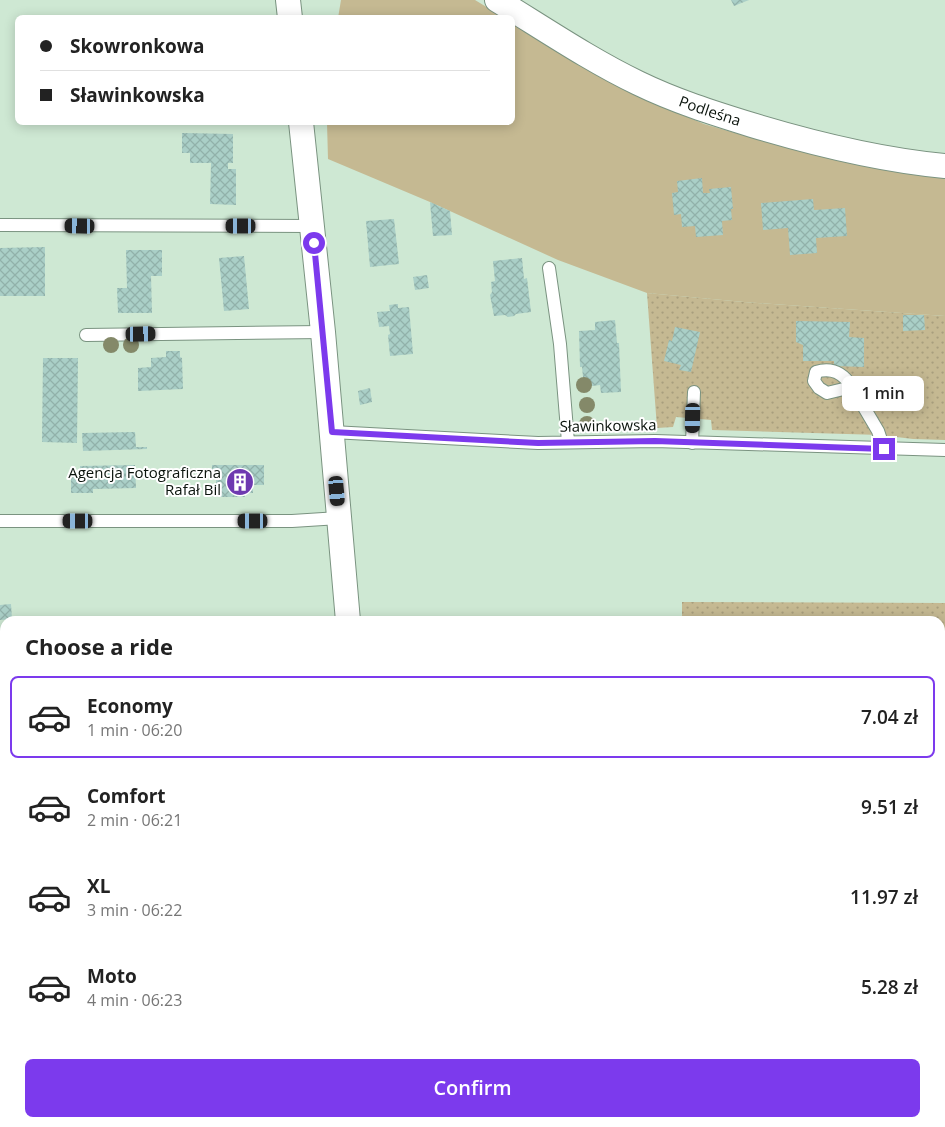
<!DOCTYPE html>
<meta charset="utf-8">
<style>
:root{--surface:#fff;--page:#f6f6f6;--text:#222;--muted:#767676;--line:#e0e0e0;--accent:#7c3aed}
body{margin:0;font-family:"Open Sans",sans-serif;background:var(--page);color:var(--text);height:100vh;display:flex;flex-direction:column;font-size:19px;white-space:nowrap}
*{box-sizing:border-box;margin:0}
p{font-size:16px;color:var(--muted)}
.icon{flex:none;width:28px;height:28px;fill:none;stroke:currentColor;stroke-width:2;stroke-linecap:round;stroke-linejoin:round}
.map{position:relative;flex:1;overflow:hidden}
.details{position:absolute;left:0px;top:616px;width:945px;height:511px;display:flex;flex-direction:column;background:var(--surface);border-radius:15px 15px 0 0;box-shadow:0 2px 12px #0003}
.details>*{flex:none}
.guide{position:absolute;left:15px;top:15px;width:500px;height:110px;border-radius:8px;box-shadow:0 2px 12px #0003;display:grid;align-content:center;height:110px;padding:0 25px;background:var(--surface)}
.end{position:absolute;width:22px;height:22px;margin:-11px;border:6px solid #7c3aed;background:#fff;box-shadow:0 0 0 2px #fff}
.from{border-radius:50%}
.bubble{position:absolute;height:35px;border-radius:8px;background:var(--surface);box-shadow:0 2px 12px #0003;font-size:16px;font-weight:600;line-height:35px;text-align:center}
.car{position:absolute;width:15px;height:30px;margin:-15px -8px;border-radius:6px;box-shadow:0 0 4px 1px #0007;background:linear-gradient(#222 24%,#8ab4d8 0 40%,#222 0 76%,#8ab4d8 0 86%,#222 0)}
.guide b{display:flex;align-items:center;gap:18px;height:48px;font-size:19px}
.guide b+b{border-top:1px solid var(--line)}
.guide i{width:12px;height:12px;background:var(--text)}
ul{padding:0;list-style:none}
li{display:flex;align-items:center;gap:15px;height:82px;margin:0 10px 8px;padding:0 15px;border:2px solid transparent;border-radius:8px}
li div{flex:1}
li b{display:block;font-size:19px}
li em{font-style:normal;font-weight:600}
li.selected{border-color:var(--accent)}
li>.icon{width:45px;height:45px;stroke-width:1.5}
h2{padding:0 25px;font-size:22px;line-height:60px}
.button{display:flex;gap:10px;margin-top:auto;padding:10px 25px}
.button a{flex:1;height:58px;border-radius:8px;background:var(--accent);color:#fff;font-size:20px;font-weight:600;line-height:58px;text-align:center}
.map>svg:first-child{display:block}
</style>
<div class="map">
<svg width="945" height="1127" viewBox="0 0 945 1127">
<defs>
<pattern id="garden-dots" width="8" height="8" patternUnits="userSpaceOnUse" patternTransform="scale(1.25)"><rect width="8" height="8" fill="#c5b992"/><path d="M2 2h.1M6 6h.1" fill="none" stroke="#a89e7d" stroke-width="1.8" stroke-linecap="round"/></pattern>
<pattern id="building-cross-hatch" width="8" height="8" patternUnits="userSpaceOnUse" patternTransform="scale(1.25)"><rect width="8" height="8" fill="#aacfc7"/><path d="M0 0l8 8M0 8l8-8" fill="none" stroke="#91b1aa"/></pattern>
</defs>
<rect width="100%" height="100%" fill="#cee8d3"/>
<path fill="#c5b992" d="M341,0H475L503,17L338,18Z
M513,23L634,94L704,124L774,144L855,162L945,174V316L744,302L647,293L558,260L430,202L328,159L327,123L512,122Z
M0,906H5V1108H0Z"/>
<path fill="url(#garden-dots)" d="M647,293L744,302L945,316V440L913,439L880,435L712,430L711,420L676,417L673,427L657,428Z
M682,602L945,603V766H940V621H682Z"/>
<path fill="url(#building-cross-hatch)" d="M731,0H749L734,6Z
M182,133L233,134V163H228V169H236V205L210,204L211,163H190V153H182Z
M702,178L703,193H710L709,189L731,187L733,209H731L732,220L722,221L723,235L696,237L695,226L682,227L681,214L674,215L672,193L678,192L677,181Z
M813,199L814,210L845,208L847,236L816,238L817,253L790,255L788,228L763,230L761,203Z
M430,202L450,211L452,235L433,236Z
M394,219L399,264L370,267L366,221Z
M45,247V296H0V248Z
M126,250H162V276H151L152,313H118L117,288H127Z
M244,256L249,309L224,311L219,258Z
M522,258L524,279L527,278L531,312L516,314L514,316L508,317L505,315L494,316L490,295L492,292L491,282L495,281L493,261Z
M427,275L429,288L415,290L413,277Z
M398,304V308L409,307L413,354L390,356L388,335L390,334L389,326L379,327L377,312L390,311L389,305Z
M903,315H924L925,330L903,331Z
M615,320L617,343H619L621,392L601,393L600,385L584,387L582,367H580L579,331L595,330V322Z
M796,321L850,322L849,337L864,338V367L834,366V361H803V345L796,342Z
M675,327L700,332L691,372L679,370L681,365L664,361L669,340L672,341Z
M166,351H180V357L182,358L183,389L138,391V368L151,367V358L166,357Z
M43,358H78L77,443L42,442Z
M370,388L372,402L360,405L358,391Z
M135,432L136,447H147V449L83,451L82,433Z
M135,465L136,488L93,489V493H71V474H80V466Z
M212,465H264V485H253V493H245V497H216V478H212Z
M11,604L12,619L0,620V605Z
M0,700H5V733H0Z
M945,785V820H940V786Z
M274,1122H301V1127H274Z
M623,1122H653V1127H620V1124Z
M673,1122H703V1127H673Z
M788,1122H817V1127H787Z
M837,1122H867V1127H837Z"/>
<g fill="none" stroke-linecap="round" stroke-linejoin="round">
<g stroke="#7a9380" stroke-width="14">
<path id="lane" d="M0,225L312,226
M549,268L560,344L568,442
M86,335L323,332
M852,387L827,393L819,388L814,381L816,372C832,367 843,373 852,387L878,431L884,449
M332,432L538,443L655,441L945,450
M692,443L694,392
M0,521H292L339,518
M940,777L945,778
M0,1116H5"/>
</g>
<g stroke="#7a9380" stroke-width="26">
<g id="street">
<path d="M288,0L290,18"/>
<path id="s1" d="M497,0C543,28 590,60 638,83C675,101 713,113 752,125C815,144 880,160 945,166"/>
<path d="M301,122L323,332L348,621"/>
<path d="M0,661H5"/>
<path d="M0,897H5"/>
<path d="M391,1122V1127"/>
<path d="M660,1127V1122"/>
<path d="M827,1127V1122"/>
</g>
</g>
<use href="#lane" stroke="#fff" stroke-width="12"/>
<use href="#street" stroke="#fff" stroke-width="24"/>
</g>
<g fill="#848969">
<circle cx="111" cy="345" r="8"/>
<circle cx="131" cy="345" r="8"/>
<circle cx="584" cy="385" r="8"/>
<circle cx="587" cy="405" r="8"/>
<circle cx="587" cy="424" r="8"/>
</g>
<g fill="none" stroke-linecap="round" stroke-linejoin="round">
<path stroke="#7c3aed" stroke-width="6" d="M314,243L332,432L538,443L655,441L884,449"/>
</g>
<defs>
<g id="building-disc" transform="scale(1.4375)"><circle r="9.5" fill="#6e39b0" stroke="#fff"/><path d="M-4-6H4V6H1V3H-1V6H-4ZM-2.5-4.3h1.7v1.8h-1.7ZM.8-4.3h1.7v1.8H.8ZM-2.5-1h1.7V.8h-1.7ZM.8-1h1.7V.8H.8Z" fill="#fff"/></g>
</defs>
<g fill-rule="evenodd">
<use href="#building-disc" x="240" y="482"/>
</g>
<g text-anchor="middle" stroke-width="4" stroke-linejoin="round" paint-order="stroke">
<g font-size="15" fill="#0a130c" stroke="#fff">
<text dy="5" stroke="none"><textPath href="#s1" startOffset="241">Podleśna</textPath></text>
<text transform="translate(608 426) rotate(-1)" y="5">Sławinkowska</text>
</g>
<g font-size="15" fill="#0a130c" stroke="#fff" text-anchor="end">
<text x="221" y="478">Agencja Fotograficzna<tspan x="221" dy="17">Rafał Bil</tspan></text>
</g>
</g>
</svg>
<i class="end from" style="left:314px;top:243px"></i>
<i class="end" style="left:884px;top:449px"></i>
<div class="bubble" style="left:842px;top:376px;width:82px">1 min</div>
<i class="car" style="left:80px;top:226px;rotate:271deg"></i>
<i class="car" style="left:241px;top:226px;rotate:270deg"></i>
<i class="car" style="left:141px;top:334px;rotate:89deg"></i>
<i class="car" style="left:693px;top:418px;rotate:181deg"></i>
<i class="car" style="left:337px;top:491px;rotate:175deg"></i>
<i class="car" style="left:78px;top:521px;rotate:270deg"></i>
<i class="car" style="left:253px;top:521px;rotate:270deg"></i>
<div class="guide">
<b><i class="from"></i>Skowronkowa</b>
<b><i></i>Sławinkowska</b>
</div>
<section class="details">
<h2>Choose a ride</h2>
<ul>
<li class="selected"><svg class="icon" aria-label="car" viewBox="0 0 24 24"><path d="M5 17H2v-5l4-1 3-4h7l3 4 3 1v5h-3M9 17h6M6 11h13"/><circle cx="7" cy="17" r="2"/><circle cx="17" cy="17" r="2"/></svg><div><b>Economy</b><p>1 min · 06:20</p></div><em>7.04 zł</em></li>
<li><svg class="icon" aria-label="car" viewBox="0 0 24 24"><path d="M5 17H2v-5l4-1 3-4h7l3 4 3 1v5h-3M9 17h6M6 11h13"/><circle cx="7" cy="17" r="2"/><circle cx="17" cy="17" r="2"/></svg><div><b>Comfort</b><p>2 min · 06:21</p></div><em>9.51 zł</em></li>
<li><svg class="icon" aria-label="car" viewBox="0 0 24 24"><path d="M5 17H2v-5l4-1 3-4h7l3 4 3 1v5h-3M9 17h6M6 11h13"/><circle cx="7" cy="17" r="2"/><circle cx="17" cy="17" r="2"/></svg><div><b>XL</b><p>3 min · 06:22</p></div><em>11.97 zł</em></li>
<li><svg class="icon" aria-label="car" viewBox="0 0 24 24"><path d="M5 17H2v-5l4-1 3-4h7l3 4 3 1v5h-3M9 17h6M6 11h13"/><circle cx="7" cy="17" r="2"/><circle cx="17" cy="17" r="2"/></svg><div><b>Moto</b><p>4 min · 06:23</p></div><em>5.28 zł</em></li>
</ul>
<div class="button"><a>Confirm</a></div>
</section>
</div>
